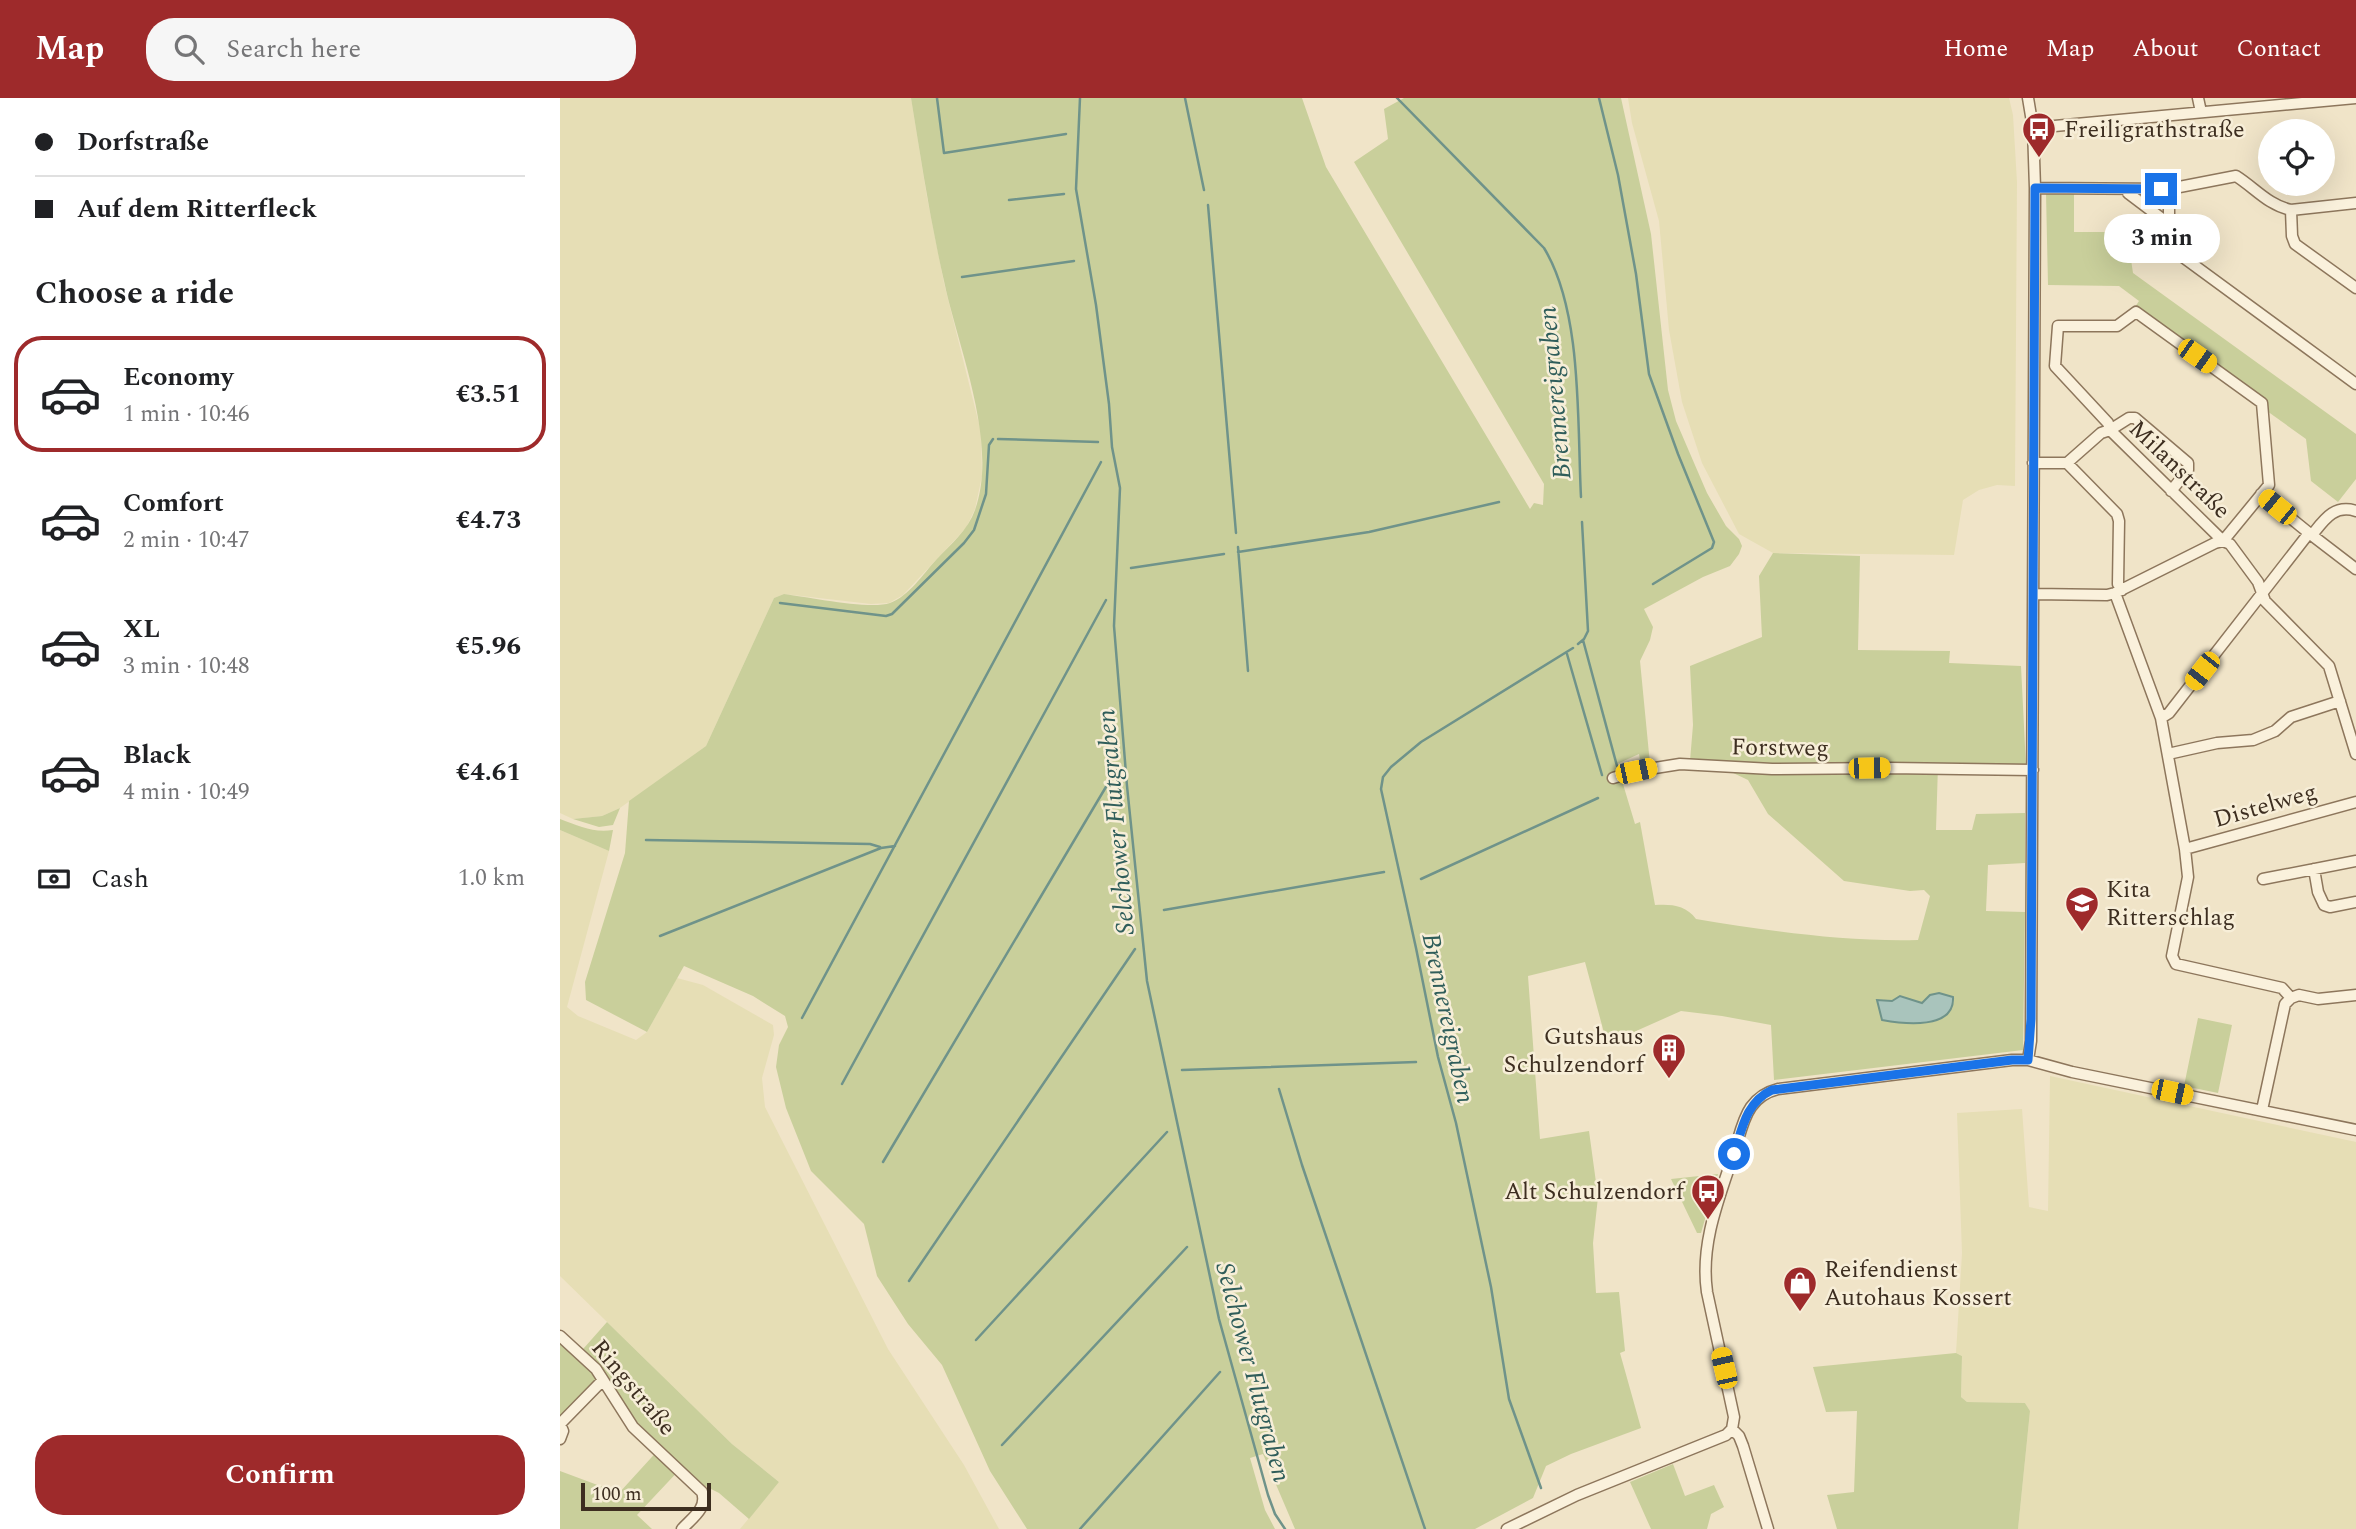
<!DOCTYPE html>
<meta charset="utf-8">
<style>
:root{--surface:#fff;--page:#f6f6f6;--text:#202124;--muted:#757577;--line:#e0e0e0;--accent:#9e2a2b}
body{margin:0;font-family:Spectral,serif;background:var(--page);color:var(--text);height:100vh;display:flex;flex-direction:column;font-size:26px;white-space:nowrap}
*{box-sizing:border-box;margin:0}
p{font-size:23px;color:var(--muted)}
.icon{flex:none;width:38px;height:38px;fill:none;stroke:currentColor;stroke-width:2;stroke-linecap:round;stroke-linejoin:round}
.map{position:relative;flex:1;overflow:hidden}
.drawer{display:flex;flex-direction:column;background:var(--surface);width:560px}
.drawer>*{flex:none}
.hud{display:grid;align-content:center;height:154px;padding:0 35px;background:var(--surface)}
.controls{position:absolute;left:1698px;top:21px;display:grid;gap:14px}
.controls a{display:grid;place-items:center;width:77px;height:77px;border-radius:50%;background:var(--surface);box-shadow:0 7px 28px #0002;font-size:35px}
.scale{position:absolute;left:21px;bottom:18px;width:130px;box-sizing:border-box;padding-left:7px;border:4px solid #3d2e20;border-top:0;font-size:19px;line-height:24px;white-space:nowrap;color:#3d2e20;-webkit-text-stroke:5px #f7eed8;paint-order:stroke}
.end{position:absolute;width:32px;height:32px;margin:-16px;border:9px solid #1a73e8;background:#fff;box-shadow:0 0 0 4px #fff}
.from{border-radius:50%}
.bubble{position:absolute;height:49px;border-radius:24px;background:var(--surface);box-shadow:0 7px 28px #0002;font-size:23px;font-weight:700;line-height:49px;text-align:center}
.car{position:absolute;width:21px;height:42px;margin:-21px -10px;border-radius:9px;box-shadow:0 0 5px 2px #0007;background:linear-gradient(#f5c518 24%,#345 0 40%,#f5c518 0 76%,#345 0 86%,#f5c518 0)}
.hud b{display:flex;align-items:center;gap:24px;height:66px;font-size:26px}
.hud b+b{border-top:2px solid var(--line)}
.hud i{width:18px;height:18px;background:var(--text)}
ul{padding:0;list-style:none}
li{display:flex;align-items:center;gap:21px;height:116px;margin:0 14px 10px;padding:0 21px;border:4px solid transparent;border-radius:28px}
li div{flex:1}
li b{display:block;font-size:26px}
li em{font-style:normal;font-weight:700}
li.on{border-color:var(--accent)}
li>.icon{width:63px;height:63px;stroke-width:1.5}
h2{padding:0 35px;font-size:32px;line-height:84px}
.pay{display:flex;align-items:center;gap:18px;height:77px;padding:0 35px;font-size:26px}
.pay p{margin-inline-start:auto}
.cta{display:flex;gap:14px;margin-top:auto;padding:14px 35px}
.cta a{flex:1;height:80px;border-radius:28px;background:var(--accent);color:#fff;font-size:28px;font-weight:700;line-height:80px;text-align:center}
header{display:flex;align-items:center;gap:42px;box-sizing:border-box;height:98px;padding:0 35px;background:var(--accent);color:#fff}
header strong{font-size:33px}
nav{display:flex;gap:38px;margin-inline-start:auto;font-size:24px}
.search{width:490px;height:63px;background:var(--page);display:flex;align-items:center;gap:18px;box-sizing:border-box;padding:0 24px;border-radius:28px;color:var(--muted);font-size:26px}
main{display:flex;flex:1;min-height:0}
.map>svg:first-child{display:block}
</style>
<header>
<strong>Map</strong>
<div class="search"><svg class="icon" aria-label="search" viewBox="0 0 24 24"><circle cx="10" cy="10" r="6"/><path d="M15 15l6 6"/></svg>Search here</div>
<nav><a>Home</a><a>Map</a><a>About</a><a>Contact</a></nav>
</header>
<main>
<section class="drawer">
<div class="hud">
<b><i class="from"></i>Dorfstraße</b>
<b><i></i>Auf dem Ritterfleck</b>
</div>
<h2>Choose a ride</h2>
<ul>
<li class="on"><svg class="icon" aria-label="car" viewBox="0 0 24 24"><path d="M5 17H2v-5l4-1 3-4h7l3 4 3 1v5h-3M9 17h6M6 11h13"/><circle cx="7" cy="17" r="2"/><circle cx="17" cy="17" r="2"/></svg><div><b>Economy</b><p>1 min · 10:46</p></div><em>€3.51</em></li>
<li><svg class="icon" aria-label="car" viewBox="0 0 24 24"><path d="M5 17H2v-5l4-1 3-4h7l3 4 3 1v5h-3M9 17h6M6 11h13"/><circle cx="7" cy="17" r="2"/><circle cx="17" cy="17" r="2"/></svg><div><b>Comfort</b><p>2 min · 10:47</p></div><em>€4.73</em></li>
<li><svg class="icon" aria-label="car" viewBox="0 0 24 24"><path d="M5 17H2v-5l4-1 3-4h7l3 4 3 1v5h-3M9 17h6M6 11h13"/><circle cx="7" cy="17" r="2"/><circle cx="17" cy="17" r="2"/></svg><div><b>XL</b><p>3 min · 10:48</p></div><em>€5.96</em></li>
<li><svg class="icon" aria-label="car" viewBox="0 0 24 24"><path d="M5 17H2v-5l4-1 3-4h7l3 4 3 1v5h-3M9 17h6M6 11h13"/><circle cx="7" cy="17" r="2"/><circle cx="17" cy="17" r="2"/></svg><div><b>Black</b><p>4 min · 10:49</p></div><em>€4.61</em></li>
</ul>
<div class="pay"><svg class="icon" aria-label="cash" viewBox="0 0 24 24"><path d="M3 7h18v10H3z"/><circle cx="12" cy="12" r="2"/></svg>Cash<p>1.0 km</p></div>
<div class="cta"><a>Confirm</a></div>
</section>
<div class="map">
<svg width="1796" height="1431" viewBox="0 0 1796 1431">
<rect width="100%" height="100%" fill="#f0e4c8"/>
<path fill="#e6deb5" d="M0,0H351L367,99L384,185L421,334L422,378L415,411L406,430L343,497L329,505L311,506L224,496L214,500L146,648L60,710L42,718L13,721L0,715Z
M1068,0H1449L1453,17L1457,84L1455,388L1437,387L1419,392L1403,402L1394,457L1213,455L1179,436L1142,365L1122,304L1109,232L1099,123L1072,25Z
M0,732L49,753L7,909L18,918L76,942L87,934L117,880L143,887L213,927L214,937L202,980L205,1009L328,1251L404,1367L439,1431H180L219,1384L172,1346L0,1178Z
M1490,978L1796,1044V1431H1458L1470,1313L1465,1305L1407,1304L1401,1299L1402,1258L1396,1255L1402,1155L1397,1015L1462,1011L1469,1109L1488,1113Z"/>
<path fill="#c9cf9b" d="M351,0H742L766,69L970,411L974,405L983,407L984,386L794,64L828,41L824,11L844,0H1061L1091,136L1108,292L1116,323L1147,395L1166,428L1179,441L1182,448L1179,456L1170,468L1143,479L1084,511L1093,529L1090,542L1080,563L1090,666L1081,668L1079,656L1057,666L1075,726L1080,724L1095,807C1111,806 1126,807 1136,821C1209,833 1284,844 1358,842L1370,798L1364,792L1350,793L1284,783L1208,716L1188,682L1150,664L1130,663L1133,627L1130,568L1202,539L1199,478L1213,455L1300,458L1298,552L1390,553L1389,565L1461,568L1466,669L1378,667L1376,732H1412L1416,716L1465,715V765L1428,767L1426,813L1465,814L1463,952L1214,982L1211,927L1162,918L1121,913L1047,946L1025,864L968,878L980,1041L1029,1033L1038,1099L1033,1145L1036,1195L1059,1194L1065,1253L1060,1255L1081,1330L1011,1356L986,1368L973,1400L915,1431H735L703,1356L690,1360L705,1412L715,1431H467L430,1373L382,1267L348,1226L317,1178L304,1126L251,1073L226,1010L216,969L219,947L228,929L225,918L193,898L124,868L87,934L26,902L25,884L65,755L69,703L146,648L214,500L224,496C248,499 310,512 330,505C349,498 363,476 376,462C391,446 408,432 415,412C439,345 398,250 384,183C370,122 361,61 351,0Z
M1486,95H1514V134H1551L1569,148L1573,175L1796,336V381L1778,404L1751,383L1746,341L1707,313L1705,303L1575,209L1579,203L1559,188L1488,187Z
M60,710L53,727L39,729L13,721L42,718Z
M0,721C19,728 33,735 53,732L49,753L0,732Z
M1638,920L1672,927L1658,995L1624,988Z
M1158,1076L1141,1135H1137L1111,1081Z
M47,1224L172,1346L219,1384L189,1421L159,1395L145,1388L123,1368L77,1417L92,1431H0V1373L59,1395L101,1349L75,1322L49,1280L12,1317L7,1326V1341L0,1347V1245L16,1259Z
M1396,1255L1402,1258L1401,1299L1407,1304L1465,1305L1470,1313L1458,1431H1277L1267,1397L1294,1394L1297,1313L1266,1314L1253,1269Z
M1113,1366L1125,1398L1154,1387L1164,1409L1151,1416L1147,1431H1091L1070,1384Z"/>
<path fill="#a9c4bc" stroke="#6f938a" stroke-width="2" d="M1379,895L1393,899C1395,932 1344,926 1322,922L1317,902L1332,903L1340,898L1362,905L1370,897Z"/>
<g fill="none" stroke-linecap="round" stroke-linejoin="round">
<path stroke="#6f938a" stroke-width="2.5" d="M377,0L384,55L506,36
M520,0L516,91L536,207L549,306L552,349L560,390L554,528L567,688L587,883L659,1221L708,1397L715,1416L725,1431
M625,0L644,92
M837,0L984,150C1023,214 1017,325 1021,399
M1039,0L1058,77L1076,176L1089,276L1118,356L1154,444L1152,450L1093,486
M449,102L504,96
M648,107L676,435
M402,179L514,163
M438,341L538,344
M678,449L688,573
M678,454L809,434L939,404
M571,470L664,456
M220,505L326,518L332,516L404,445L414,432L426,396L429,347L433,341
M1023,542L1057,668
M1018,546L1024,541L1028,533L1022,424
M1007,556L1042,677
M86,742L310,746L320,749
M861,781L1038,700
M604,812L824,774
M100,838L321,750L335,748
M242,920L541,364
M622,972L856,964
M282,986L546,502
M719,991L742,1067L865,1431
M323,1064L556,672
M349,1183L575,851
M416,1242L607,1034
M442,1347L627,1149
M981,1390L949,1301L931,1189L896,1025L878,959L856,850L821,691L823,679L831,669L861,644L1013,550
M520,1431L660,1274"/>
<g stroke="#8d765c" stroke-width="13">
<path id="minor" d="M1468,0L1473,30L1475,90L1471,943L1468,962
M1638,0L1641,14
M1473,30L1796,0
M1475,90L1609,91L1676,78C1695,90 1708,107 1731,112L1796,105
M1568,91V95L1609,126
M1609,91V141L1611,149L1616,154L1796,286
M1731,112L1732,138L1735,146L1796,190
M1473,365H1507L1541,335L1550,332L1663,443L1709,387L1702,305L1576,214L1557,228H1498L1495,268L1548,325L1550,332L1569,320H1575L1628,365V372L1611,393
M1507,365L1557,416L1559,423L1558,486L1562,492
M1701,396L1749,435
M1752,437C1764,422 1774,406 1796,413
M1555,495L1601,620L1625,751L1628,779L1612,858L1616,866L1722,890L1731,900
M1473,496L1547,497L1555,495L1655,445L1663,443L1670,446L1698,484L1705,503L1769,568L1796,656
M1601,620L1609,615L1749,435L1796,471
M1608,656L1657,645L1693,642L1715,633L1731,619L1780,603
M1053,680L1076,673L1120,666L1212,671L1329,670L1473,672
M1625,751L1796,704
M1754,771L1758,794L1764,807L1770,809L1796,804
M1703,781L1796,763
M1702,1012L1725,906L1731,900L1739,897L1758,901L1796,897
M0,1238L36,1271L73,1329L142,1394C148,1410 132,1420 122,1431
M0,1326L43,1282
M0,1326L3,1333L0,1341
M1172,1331L1174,1319L1147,1194C1140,1146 1159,1100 1174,1055C1179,1040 1182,1022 1191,1009C1198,999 1206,994 1218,991L1452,962H1468L1512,974L1796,1032
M1172,1331L1179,1338L1183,1348L1208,1431
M947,1431L1017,1397L1166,1337L1172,1331"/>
</g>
<use href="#minor" stroke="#faf1dc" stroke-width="10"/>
</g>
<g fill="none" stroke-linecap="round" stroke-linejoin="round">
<path stroke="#1a73e8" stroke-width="9" d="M1174,1056C1182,1031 1186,1004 1212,992L1452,962H1468L1471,921L1475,90L1601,91"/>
</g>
<defs>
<g id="bus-pin" transform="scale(1.75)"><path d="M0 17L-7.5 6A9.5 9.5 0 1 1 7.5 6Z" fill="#9e2a2b" stroke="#f7eed8"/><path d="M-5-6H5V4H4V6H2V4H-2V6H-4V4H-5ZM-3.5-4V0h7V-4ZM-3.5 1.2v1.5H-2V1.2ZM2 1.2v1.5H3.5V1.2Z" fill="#fff"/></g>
<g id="school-pin" transform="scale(1.75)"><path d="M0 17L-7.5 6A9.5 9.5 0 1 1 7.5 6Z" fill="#9e2a2b" stroke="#f7eed8"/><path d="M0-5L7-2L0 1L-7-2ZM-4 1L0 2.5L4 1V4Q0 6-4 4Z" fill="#fff"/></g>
<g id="building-pin" transform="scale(1.75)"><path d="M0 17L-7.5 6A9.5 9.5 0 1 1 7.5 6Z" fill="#9e2a2b" stroke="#f7eed8"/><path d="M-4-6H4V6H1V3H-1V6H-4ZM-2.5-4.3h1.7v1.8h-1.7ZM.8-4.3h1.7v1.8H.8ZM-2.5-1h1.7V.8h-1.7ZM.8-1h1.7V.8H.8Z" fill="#fff"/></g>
<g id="shop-pin" transform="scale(1.75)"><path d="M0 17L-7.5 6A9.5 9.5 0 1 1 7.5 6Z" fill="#9e2a2b" stroke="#f7eed8"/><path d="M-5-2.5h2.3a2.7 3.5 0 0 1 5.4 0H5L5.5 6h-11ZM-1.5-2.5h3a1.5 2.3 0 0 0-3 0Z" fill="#fff"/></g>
</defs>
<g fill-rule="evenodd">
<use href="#bus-pin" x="1479" y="31"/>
<use href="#school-pin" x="1522" y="805"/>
<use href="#building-pin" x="1109" y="952"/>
<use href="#bus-pin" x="1148" y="1093"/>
<use href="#shop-pin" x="1240" y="1185"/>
</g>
<g text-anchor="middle" stroke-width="5" stroke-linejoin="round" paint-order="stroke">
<g font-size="24" fill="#3d2e20" stroke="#f7eed8" text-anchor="start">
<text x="1504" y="39">Freiligrathstraße</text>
<text x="1546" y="799">Kita<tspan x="1546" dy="28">Ritterschlag</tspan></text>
<text x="1084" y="946" text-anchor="end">Gutshaus<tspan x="1084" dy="28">Schulzendorf</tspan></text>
<text x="1124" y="1101" text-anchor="end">Alt Schulzendorf</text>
<text x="1264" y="1179">Reifendienst<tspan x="1264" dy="28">Autohaus Kossert</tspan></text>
</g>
<g font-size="24" fill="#3d2e20" stroke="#f7eed8">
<text transform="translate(1620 371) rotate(44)" y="8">Milanstraße</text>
<text transform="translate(1220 649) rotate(1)" y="8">Forstweg</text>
<text transform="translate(1705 707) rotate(-16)" y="8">Distelweg</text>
<text transform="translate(74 1289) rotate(50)" y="8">Ringstraße</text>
</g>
<g font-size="26" font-style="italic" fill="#2f5d5a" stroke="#f7eed8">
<text transform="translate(994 295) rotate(-95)" y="9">Brennereigraben</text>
<text transform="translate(555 724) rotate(-95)" y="9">Selchower Flutgraben</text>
<text transform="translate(889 920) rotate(78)" y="9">Brennereigraben</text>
<text transform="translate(694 1274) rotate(75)" y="9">Selchower Flutgraben</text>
</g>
</g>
</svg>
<div class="controls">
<a><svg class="icon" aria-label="locate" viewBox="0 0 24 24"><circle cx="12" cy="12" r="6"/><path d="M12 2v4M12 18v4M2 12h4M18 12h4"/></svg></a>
</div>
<div class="scale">100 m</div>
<i class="end from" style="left:1174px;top:1056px"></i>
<i class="end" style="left:1601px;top:91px"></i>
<div class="bubble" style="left:1544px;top:116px;width:116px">3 min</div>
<i class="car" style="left:1637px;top:258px;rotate:125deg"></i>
<i class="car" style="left:1717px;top:409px;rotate:309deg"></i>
<i class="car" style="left:1642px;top:573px;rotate:218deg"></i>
<i class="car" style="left:1309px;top:670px;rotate:89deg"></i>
<i class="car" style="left:1076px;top:673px;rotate:78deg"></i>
<i class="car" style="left:1612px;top:994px;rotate:102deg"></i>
<i class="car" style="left:1164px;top:1270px;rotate:347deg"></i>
</div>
</main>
